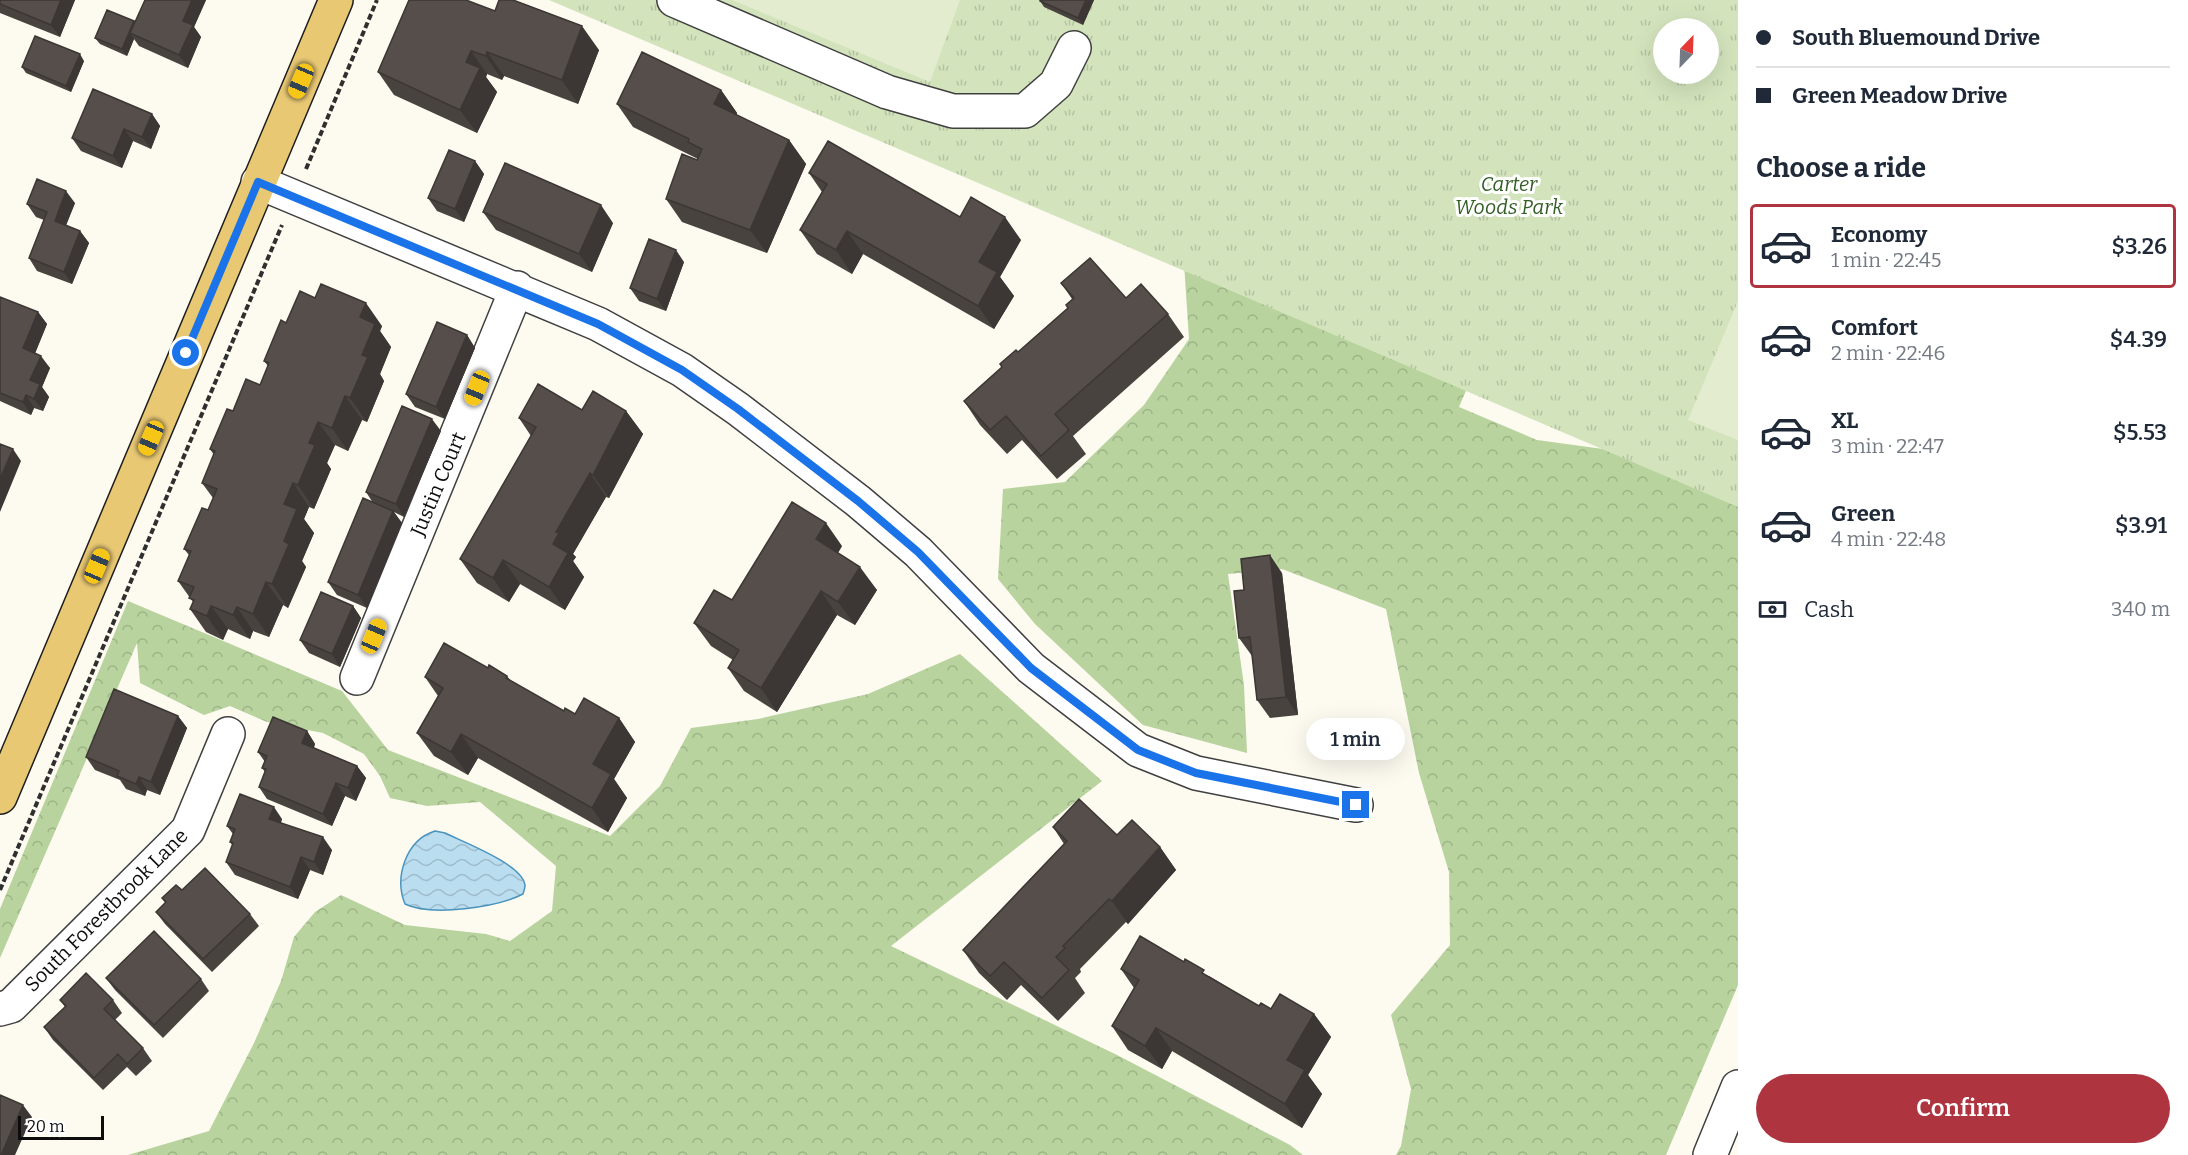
<!DOCTYPE html>
<meta charset="utf-8">
<style>
:root{--surface:#fff;--page:#f2f2f3;--text:#1f2937;--muted:#747a83;--line:#e0e1e3;--accent:#ae3540}
body{margin:0;font-family:Bitter,serif;background:var(--page);color:var(--text);height:100vh;display:flex;flex-direction:column;font-size:22px;white-space:nowrap}
*{box-sizing:border-box;margin:0}
p{font-size:20px;color:var(--muted)}
.icon{flex:none;width:33px;height:33px;fill:none;stroke:currentColor;stroke-width:2;stroke-linecap:round;stroke-linejoin:round}
.map{position:relative;flex:1;overflow:hidden}
.side{display:flex;flex-direction:column;background:var(--surface);width:450px}
.side>*{flex:none}
.banner{display:grid;align-content:center;height:132px;padding:0 18px;background:var(--surface)}
.needle{width:39px;rotate:23deg}
.tools{position:absolute;left:1653px;top:18px;display:grid;gap:12px}
.tools a{display:grid;place-items:center;width:66px;height:66px;border-radius:50%;background:var(--surface);box-shadow:0 6px 24px #0002;font-size:30px}
.scale{position:absolute;left:18px;bottom:15px;width:86px;box-sizing:border-box;padding-left:6px;border:3px solid #0d0d0d;border-top:0;font-size:16px;line-height:21px;white-space:nowrap;color:#0d0d0d;-webkit-text-stroke:4px #fff;paint-order:stroke}
.end{position:absolute;width:27px;height:27px;margin:-14px;border:8px solid #1a73e8;background:#fff;box-shadow:0 0 0 3px #fff}
.from{border-radius:50%}
.bubble{position:absolute;height:42px;border-radius:21px;background:var(--surface);box-shadow:0 6px 24px #0002;font-size:20px;font-weight:600;line-height:42px;text-align:center}
.car{position:absolute;width:18px;height:36px;margin:-18px -9px;border-radius:8px;box-shadow:0 0 4px 2px #0007;background:linear-gradient(#f5c518 24%,#345 0 40%,#f5c518 0 76%,#345 0 86%,#f5c518 0)}
.banner b{display:flex;align-items:center;gap:21px;height:57px;font-size:22px}
.banner b+b{border-top:2px solid var(--line)}
.banner i{width:15px;height:15px;background:var(--text)}
ul{padding:0;list-style:none}
li{display:flex;align-items:center;gap:18px;height:84px;margin:0 12px 9px;padding:0 6px;border:3px solid transparent;border-radius:6px}
li div{flex:1}
li b{display:block;font-size:22px}
li em{font-style:normal;font-weight:600}
li.active{border-color:var(--accent)}
li>.icon{width:54px;height:54px;stroke-width:1.5}
h2{padding:0 18px;font-size:27px;line-height:72px}
.pay{display:flex;align-items:center;gap:15px;height:66px;padding:0 18px;font-size:22px}
.pay p{margin-inline-start:auto}
.action{display:flex;gap:12px;margin-top:auto;padding:12px 18px}
.action a{flex:1;height:69px;border-radius:36px;background:var(--accent);color:#fff;font-size:24px;font-weight:600;line-height:69px;text-align:center}
main{display:flex;flex:1;min-height:0}
.map>svg:first-child{display:block}
</style>
<main>
<div class="map">
<svg width="1738" height="1155" viewBox="0 0 1738 1155">
<defs>
<pattern id="forest-crowns" width="20" height="18" patternUnits="userSpaceOnUse" patternTransform="scale(1.5)"><rect width="20" height="18" fill="#b8d39e"/><path d="M2 6a3 3 0 1 1 6 0M12 15a3 3 0 1 1 6 0" fill="none" stroke="#9db487"/></pattern>
<pattern id="park-tufts" width="24" height="20" patternUnits="userSpaceOnUse" patternTransform="scale(1.5)"><rect width="24" height="20" fill="#d3e4bd"/><path d="M3 7l-1-3M5 7V3M7 7l1-3M15 17l-1-3M17 17v-4M19 17l1-3" fill="none" stroke="#b4c2a1"/></pattern>
<pattern id="water-waves" width="16" height="10" patternUnits="userSpaceOnUse" patternTransform="scale(1.5)"><rect width="16" height="10" fill="#baddef"/><path d="M0 5q4-4 8 0t8 0" fill="none" stroke="#9fbccc"/></pattern>
</defs>
<rect width="100%" height="100%" fill="#fdfaf0"/>
<path fill="url(#forest-crowns)" fill-rule="evenodd" d="M1738,0V167L1488,339L1459,407L1537,440L1625,452L1738,502V985L1666,1155H1396L1401,1146L1411,1089L1391,1015L1450,945L1449,872L1419,773L1386,609L1282,569L1228,574L1244,685L1247,753L1143,725L1035,624L998,579L1003,489L1065,482L1144,405L1189,339L1184,263L1270,123ZM1664,28H1708V74H1664Z
M128,601L342,691L388,750L610,836L660,786L691,728L758,719L868,694L960,654L1102,781L891,946L1117,1055L1290,1145L1303,1155H128L209,1131L254,1043L281,981L294,937L315,912L341,895L405,925L486,934L510,941L552,911L556,866L480,802L427,806L390,798L380,776L364,754L323,733L267,722L230,706L204,715L140,683L137,643L0,958V909Z"/>
<path fill="url(#park-tufts)" fill-rule="evenodd" d="M549,0H1738V507ZM1664,28H1708V74H1664Z"/>
<path fill="#e3ecce" d="M732,0H960L930,82Z
M1738,301V440L1688,420Z"/>
<path fill="url(#water-waves)" stroke="#4994be" stroke-width="1.5" d="M435,831L445,833C463,842 522,864 525,885C525,888 524,891 523,894C498,907 432,917 405,904C394,877 406,840 435,831Z"/>
<g fill="none" stroke-linecap="round" stroke-linejoin="round">
<g stroke="#404040" stroke-width="36">
<path id="minor" d="M674,0L887,92L953,111H1025L1056,84L1074,48
M258,182L598,324L682,370L738,409L858,501L918,552L1031,668L1138,750L1196,773L1356,805
M357,678L517,288
M0,1009L11,1006L188,830L228,734
M1710,1155L1738,1087"/>
</g>
<g stroke="#1e1e1e" stroke-width="36">
<path id="major" d="M0,797L336,0"/>
</g>
<path stroke="#2f2f2f" stroke-width="4" stroke-dasharray="6 3" stroke-linecap="butt" d="M306,169L377,0
M0,890L282,225"/>
<use href="#minor" stroke="#fff" stroke-width="33"/>
<use href="#major" stroke="#e9c874" stroke-width="33"/>
</g>
<path fill="#494340" d="M0,0H75L60,37L0,13Z
M145,0H206L194,27L201,37L188,68L139,46L134,39L127,56L100,44L95,38L135,22Z
M409,0L599,50L578,104L504,76L502,80L487,74L486,77L497,92L477,133L394,95L378,72Z
M1094,0L1083,25L1044,7L1040,1Z
M84,61L71,92L26,73L22,67Z
M721,90L737,113L736,115L789,140L806,164L767,253L682,222L666,199L698,159L633,127L617,104Z
M152,114L160,126L151,149L133,141L122,168L81,151L72,138Z
M475,161L484,174L464,222L437,211L428,198Z
M809,173L960,217L1021,240L1000,277L1014,296L994,329L863,254L852,274L817,254L800,230L822,192Z
M75,203L66,225L80,231L89,243L72,284L37,271L29,258L44,220L36,217L27,204Z
M483,212L613,223L592,272L496,230Z
M684,262L666,311L639,301L630,288Z
M1061,283L1126,298L1168,314L1184,337L1073,436L1086,454L1057,479L1022,440L1007,454L980,425L964,401L1068,308L1072,299Z
M0,297L38,312L47,324L35,353L50,368L42,387L49,397L43,411L34,408L31,415L0,401Z
M286,323L382,326L380,331L391,347L380,374L384,381L367,422L362,420L348,451L335,445L327,463L331,469L314,509L309,507L304,519L314,533L302,561L306,567L288,608L283,605L269,637L253,631L250,639L228,629L223,640L206,632L190,609L193,602L178,581L189,555L184,549L208,510L213,498L202,483L214,455L210,449L233,411L260,385L268,366L264,361Z
M467,335L475,348L445,419L415,407L406,394Z
M582,410L626,411L643,434L609,498L606,497L573,554L576,557L573,561L584,577L565,610L520,584L509,602L477,583L460,559L531,436L519,418Z
M441,431L404,517L394,512L402,523L367,608L337,595L328,582L373,503L366,492Z
M842,546L838,553L877,590L855,625L837,615L777,712L744,691L728,668L733,660L711,646L694,623L732,600Z
M1282,573L1298,715L1270,718L1257,700L1252,656L1239,638L1244,590Z
M353,606L361,618L340,667L309,653L300,640Z
M488,668L507,676L511,681L564,711L575,714L619,718L635,742L614,779L627,798L608,832L478,758L468,775L434,756L417,733L438,696L425,677Z
M178,716L187,728L160,795L147,790L145,796L126,789L120,780L95,770L86,757Z
M307,731L315,744L314,748L357,766L366,778L356,801L345,796L332,826L267,799L259,787L265,772L262,768L265,762L258,752Z
M282,819L281,823L332,850L323,875L310,870L298,899L235,875L226,862L233,846L230,842L233,834L227,826Z
M1053,827L1160,847L1176,870L1128,924L1126,922L1080,969L1081,972L1075,978L1085,993L1058,1021L1021,985L1007,1000L979,973L963,950L1064,844Z
M182,890L250,914L259,926L212,972L165,924L156,912L165,903L162,898Z
M1121,969L1209,976L1259,1006L1271,1009L1314,1014L1331,1037L1308,1075L1322,1094L1302,1128L1172,1051L1162,1069L1128,1050L1112,1026L1134,988Z
M106,978L201,979L209,991L163,1038L115,990Z
M60,1000H113L122,1013L115,1020L143,1048L152,1061L136,1076L127,1067L103,1090L53,1040L44,1027L65,1007Z"/>
<path fill="#3c3734" d="M61,0H75L60,37L51,25Z
M192,0H206L194,27L201,37L188,68L179,55L183,21Z
M1086,0H1094L1083,25L1078,18Z
M134,21L130,33L134,39L127,56L122,49Z
M582,26L599,50L578,104L562,80Z
M471,51L487,74L486,77L497,92L477,133L460,110L466,62Z
M487,52L504,76L502,80L486,56Z
M80,54L84,61L71,92L66,86Z
M721,90L737,113L730,127L714,104Z
M152,114L160,126L151,149L142,137Z
M124,129L133,141L122,168L113,156Z
M789,140L806,164L767,253L750,230Z
M475,161L484,174L464,222L455,209Z
M66,191L75,203L63,233L55,221Z
M601,205L613,223L592,272L579,254Z
M1005,217L1021,240L1000,277L1014,296L994,329L978,306L979,262Z
M80,231L89,243L72,284L64,272Z
M847,231L863,254L852,274L836,250Z
M676,250L684,262L666,311L657,299Z
M366,303L382,326L380,331L391,347L380,374L384,381L367,422L350,398L362,355L360,317Z
M38,312L47,324L32,361L23,348Z
M467,335L475,348L445,419L436,407Z
M41,356L50,368L42,387L49,397L43,411L34,399L30,380Z
M26,395L34,408L31,415L23,402Z
M345,396L362,420L348,451L332,428Z
M626,411L643,434L609,498L593,475Z
M432,419L441,431L404,517L396,504Z
M318,422L335,445L327,463L331,469L314,509L298,485L309,443Z
M13,449L21,461L0,512V479Z
M590,473L606,497L573,554L576,557L573,561L584,577L565,610L549,587L553,544L556,532Z
M293,483L309,507L304,519L314,533L302,561L306,567L288,608L272,584L284,541V504Z
M393,511L402,523L367,608L358,595Z
M826,523L842,546L832,562L816,539Z
M1270,555L1282,573L1298,715L1286,697Z
M503,560L520,584L509,602L493,578Z
M860,567L877,590L855,625L838,602Z
M266,582L283,605L269,637L253,614Z
M821,591L837,615L777,712L761,688Z
M211,606L228,629L223,640L207,616Z
M353,606L361,618L340,667L332,654Z
M237,607L253,631L250,639L233,615Z
M178,716L187,728L160,795L151,782Z
M619,718L635,742L614,779L627,798L608,832L592,808L593,764Z
M307,731L315,744L310,755L302,743Z
M461,734L478,758L468,775L451,752Z
M357,766L366,778L356,801L348,788Z
M139,777L147,790L145,796L136,784Z
M336,783L345,796L332,826L323,814Z
M274,807L282,819L277,832L269,819Z
M323,837L332,850L323,875L314,862Z
M1160,847L1176,870L1128,924L1112,901Z
M301,857L310,870L298,899L290,887Z
M1314,1014L1331,1037L1308,1075L1322,1094L1302,1128L1285,1104L1287,1060Z
M1156,1028L1172,1051L1162,1069L1145,1046Z
M23,1105L32,1117L15,1155H1Z"/>
<path fill="#554e4b" stroke="#3c3734" stroke-width="1.5" d="M0,0H61L51,25L0,4Z
M145,0H192L183,21L193,25L179,55L130,33Z
M409,0H466L495,11L499,0H513L582,26L562,80L487,52L486,56L471,51L466,62L480,68L460,110L378,72Z
M1040,0H1086L1078,18L1040,1Z
M107,10L134,21L122,49L95,38Z
M35,36L80,54L66,86L22,67Z
M642,52L721,90L714,104L789,140L750,230L666,199L682,154L697,160L702,149L688,142L689,139L617,104Z
M93,89L152,114L142,137L124,129L113,156L72,138Z
M828,141L960,217L971,197L1005,217L979,262L997,272L978,306L847,231L836,250L800,230L827,184L809,173Z
M449,150L475,161L455,209L428,198Z
M505,163L601,205L579,254L483,212Z
M37,179L66,191L55,221L80,231L64,272L29,258L47,212L27,204Z
M649,239L676,250L657,299L630,288Z
M1090,258L1126,298L1141,284L1168,314L1055,414L1069,430L1041,456L1006,416L990,430L964,401L1002,367L1000,364L1016,350L1018,352L1068,308L1066,305L1074,298L1061,283Z
M321,284L366,303L360,317L375,324L362,355L368,357L350,398L345,396L332,428L318,422L309,443L315,445L298,485L293,483L284,504L297,509L284,541L289,544L272,584L266,582L253,614L237,607L233,615L211,606L207,616L190,609L194,600L189,598L194,587L178,581L191,551L184,549L202,508L208,510L217,489L202,483L215,451L210,449L227,409L233,411L246,379L260,385L269,363L264,361L281,320L286,323L300,291L315,298Z
M0,297L38,312L23,348L41,356L30,380L40,384L34,399L26,395L23,402L0,393Z
M437,322L467,335L436,407L406,394Z
M538,384L582,410L593,391L626,411L593,475L590,473L556,532L559,533L553,544L568,553L549,587L503,560L493,578L460,559L536,427L519,418Z
M402,406L432,419L396,504L366,492Z
M0,444L13,449L0,479Z
M363,498L393,511L358,595L328,582Z
M792,502L826,523L816,539L860,567L838,602L821,591L761,688L728,668L739,650L694,623L714,590L732,600Z
M1270,555L1286,697L1257,700L1250,637L1239,638L1234,591L1244,590L1241,559Z
M321,592L353,606L332,654L300,640Z
M444,643L488,668L489,665L507,676L506,678L564,711L565,708L575,714L584,698L619,718L593,764L611,774L592,808L461,734L451,752L417,733L443,688L425,677Z
M114,689L178,716L151,782L139,777L136,784L117,776L119,771L86,757Z
M273,717L307,731L302,743L357,766L348,788L336,783L323,814L259,787L266,769L262,768L267,756L258,752Z
M240,794L274,807L269,819L323,837L314,862L301,857L290,887L226,862L233,843L230,842L235,829L227,826Z
M1079,799L1117,835L1132,820L1160,847L1112,901L1109,899L1063,946L1065,948L1056,957L1069,970L1042,998L1004,962L990,976L963,950L1067,841L1053,827Z
M205,868L250,914L203,959L156,912L166,902L162,898L176,885L182,890Z
M154,931L201,979L154,1025L106,978Z
M1140,936L1184,962L1185,959L1204,970L1202,973L1259,1006L1261,1003L1271,1009L1280,994L1314,1014L1287,1060L1305,1070L1285,1104L1156,1028L1145,1046L1112,1026L1139,980L1121,969Z
M86,973L113,1000L104,1009L143,1048L127,1064L118,1054L94,1078L44,1027L66,1006L60,1000Z
M0,1095L23,1105L1,1155H0Z"/>
<g fill="none" stroke-linecap="round" stroke-linejoin="round">
<path stroke="#1a73e8" stroke-width="8" d="M186,353L258,182L598,324L682,370L738,409L858,501L918,552L1031,668L1138,750L1196,773L1356,805"/>
</g>
<g text-anchor="middle" stroke-width="6" stroke-linejoin="round" paint-order="stroke">
<g font-size="20" font-style="italic" fill="#335e25" stroke="#fff">
<text x="1509" y="191">Carter<tspan x="1509" dy="23">Woods Park</tspan></text>
</g>
<g font-size="20" fill="#0d0d0d" stroke="#fff">
<text transform="translate(438 484) rotate(-67)" y="7">Justin Court</text>
<text transform="translate(106 910) rotate(-45)" y="7">South Forestbrook Lane</text>
</g>
</g>
</svg>
<div class="tools">
<a><svg class="needle" viewBox="-14 -14 28 28"><path d="M0-13l5 13h-10z" fill="#e53935"/><path d="M0 13l5-13h-10z" fill="#747a83"/></svg></a>
</div>
<div class="scale">20 m</div>
<i class="end from" style="left:186px;top:353px"></i>
<i class="end" style="left:1356px;top:805px"></i>
<div class="bubble" style="left:1306px;top:718px;width:99px">1 min</div>
<i class="car" style="left:301px;top:81px;rotate:203deg"></i>
<i class="car" style="left:477px;top:388px;rotate:202deg"></i>
<i class="car" style="left:151px;top:438px;rotate:203deg"></i>
<i class="car" style="left:97px;top:566px;rotate:23deg"></i>
<i class="car" style="left:374px;top:636px;rotate:23deg"></i>
</div>
<section class="side">
<div class="banner">
<b><i class="from"></i>South Bluemound Drive</b>
<b><i></i>Green Meadow Drive</b>
</div>
<h2>Choose a ride</h2>
<ul>
<li class="active"><svg class="icon" aria-label="car" viewBox="0 0 24 24"><path d="M5 17H2v-5l4-1 3-4h7l3 4 3 1v5h-3M9 17h6M6 11h13"/><circle cx="7" cy="17" r="2"/><circle cx="17" cy="17" r="2"/></svg><div><b>Economy</b><p>1 min · 22:45</p></div><em>$3.26</em></li>
<li><svg class="icon" aria-label="car" viewBox="0 0 24 24"><path d="M5 17H2v-5l4-1 3-4h7l3 4 3 1v5h-3M9 17h6M6 11h13"/><circle cx="7" cy="17" r="2"/><circle cx="17" cy="17" r="2"/></svg><div><b>Comfort</b><p>2 min · 22:46</p></div><em>$4.39</em></li>
<li><svg class="icon" aria-label="car" viewBox="0 0 24 24"><path d="M5 17H2v-5l4-1 3-4h7l3 4 3 1v5h-3M9 17h6M6 11h13"/><circle cx="7" cy="17" r="2"/><circle cx="17" cy="17" r="2"/></svg><div><b>XL</b><p>3 min · 22:47</p></div><em>$5.53</em></li>
<li><svg class="icon" aria-label="car" viewBox="0 0 24 24"><path d="M5 17H2v-5l4-1 3-4h7l3 4 3 1v5h-3M9 17h6M6 11h13"/><circle cx="7" cy="17" r="2"/><circle cx="17" cy="17" r="2"/></svg><div><b>Green</b><p>4 min · 22:48</p></div><em>$3.91</em></li>
</ul>
<div class="pay"><svg class="icon" aria-label="cash" viewBox="0 0 24 24"><path d="M3 7h18v10H3z"/><circle cx="12" cy="12" r="2"/></svg>Cash<p>340 m</p></div>
<div class="action"><a>Confirm</a></div>
</section>
</main>
